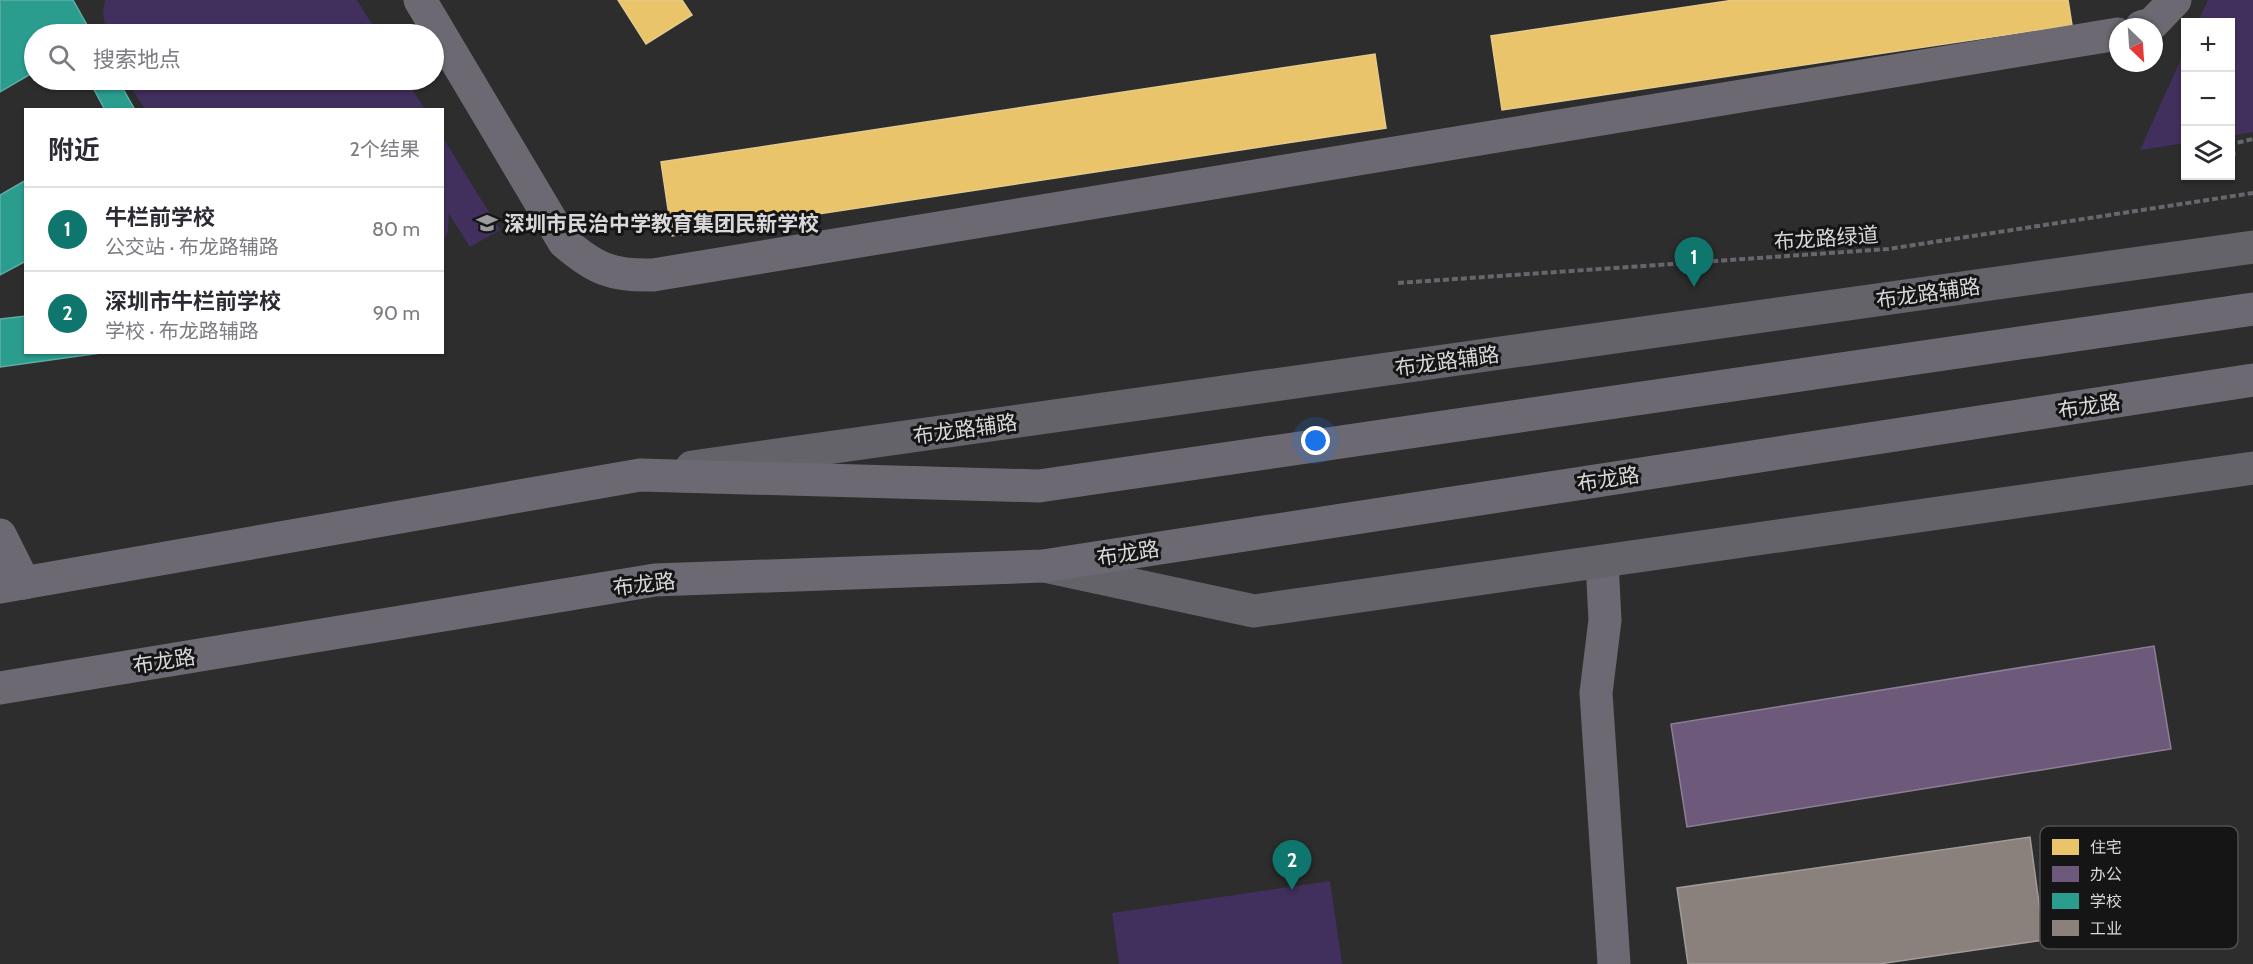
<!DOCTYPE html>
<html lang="zh">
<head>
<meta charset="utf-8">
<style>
	:root { --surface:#fff; --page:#f2f2f3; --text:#2b2b33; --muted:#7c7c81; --line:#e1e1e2; --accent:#0f766e }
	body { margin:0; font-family:Cabin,"Noto Sans SC",sans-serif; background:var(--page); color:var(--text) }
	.controls { position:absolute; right:18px; top:18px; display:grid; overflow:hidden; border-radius:0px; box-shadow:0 2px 4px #0004 }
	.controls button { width:54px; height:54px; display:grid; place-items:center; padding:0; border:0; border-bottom:2px solid var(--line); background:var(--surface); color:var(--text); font:30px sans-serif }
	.compass { position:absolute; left:2109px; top:18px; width:54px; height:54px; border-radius:50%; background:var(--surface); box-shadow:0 2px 4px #0004; rotate:155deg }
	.you { position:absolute; left:1316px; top:441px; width:21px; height:21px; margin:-15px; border:4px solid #fff; border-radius:50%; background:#1a73e8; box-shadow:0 0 0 9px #1a73e833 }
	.badge { display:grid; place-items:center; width:39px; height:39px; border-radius:50%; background:var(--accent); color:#fff; font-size:20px; font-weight:700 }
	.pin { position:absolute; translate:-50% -50px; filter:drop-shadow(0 2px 3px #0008) }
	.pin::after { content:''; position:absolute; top:32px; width:21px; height:18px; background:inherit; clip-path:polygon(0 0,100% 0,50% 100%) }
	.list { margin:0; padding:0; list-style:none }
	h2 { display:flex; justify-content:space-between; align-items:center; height:78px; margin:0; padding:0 24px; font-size:26px }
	h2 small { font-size:20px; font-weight:400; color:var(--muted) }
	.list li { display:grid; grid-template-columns:39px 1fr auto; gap:18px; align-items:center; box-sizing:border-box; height:84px; padding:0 24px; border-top:2px solid var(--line) }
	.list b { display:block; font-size:22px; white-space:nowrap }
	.list p { margin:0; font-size:20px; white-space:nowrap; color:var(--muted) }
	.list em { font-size:20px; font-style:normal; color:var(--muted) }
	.icon { flex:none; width:33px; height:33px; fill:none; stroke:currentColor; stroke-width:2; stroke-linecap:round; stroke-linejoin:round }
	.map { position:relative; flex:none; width:2253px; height:964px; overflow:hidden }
	.search { position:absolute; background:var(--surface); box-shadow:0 2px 4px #0004; left:24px; top:24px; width:420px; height:66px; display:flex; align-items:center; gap:15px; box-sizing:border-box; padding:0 21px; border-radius:33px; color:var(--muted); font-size:22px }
	.panel { position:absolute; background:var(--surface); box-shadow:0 2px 4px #0004; left:24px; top:108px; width:420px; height:246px; border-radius:0px }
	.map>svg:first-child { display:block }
	.green { fill:#412f5d }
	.homes { fill:#e9c46a; stroke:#e4ca8b; stroke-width:1.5 }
	.offices { fill:#6d597a; stroke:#8d7f96; stroke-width:1.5 }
	.schools { fill:#2a9d8f; stroke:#5eaea5; stroke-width:1.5 }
	.industry { fill:#8a817c; stroke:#a19b98; stroke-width:1.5 }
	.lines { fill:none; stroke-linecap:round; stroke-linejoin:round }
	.path { stroke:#68666d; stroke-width:4; stroke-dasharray:6 3; stroke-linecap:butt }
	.minor { stroke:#6c6973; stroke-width:33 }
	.tertiary { stroke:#6c6973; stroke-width:33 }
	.secondary { stroke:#64636a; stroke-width:33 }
	.primary { stroke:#6d6972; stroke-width:33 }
	.labels { text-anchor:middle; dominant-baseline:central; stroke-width:6; stroke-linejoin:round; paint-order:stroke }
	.poi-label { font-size:21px; font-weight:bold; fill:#d8d7d9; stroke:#151516; text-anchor:start }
	.street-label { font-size:21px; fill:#d8d7d9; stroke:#151516 }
	.key { fill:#151516; stroke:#504f50; stroke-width:1.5 }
	.key-label { font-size:16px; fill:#d8d7d9 }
</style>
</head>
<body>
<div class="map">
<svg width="2253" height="964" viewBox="0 0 2253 964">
	<rect width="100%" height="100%" fill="#2d2d2e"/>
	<g class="green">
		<path d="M 105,0 L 357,0 L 378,34 L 106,34 L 103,12 Z"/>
		<path d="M 2208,0 L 2253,0 L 2253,132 L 2231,136 L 2230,22 L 2198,22 Z"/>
		<path d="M 2185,50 L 2185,143 L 2140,150 Z"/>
		<path d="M 126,80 L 406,80 L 425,109 L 145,109 Z"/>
		<path d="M 443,138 L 500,230 L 470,247 L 449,214 L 448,231 L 443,242 Z"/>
		<path d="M 1330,881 L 1342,964 L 1119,964 L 1112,913 Z"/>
	</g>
	<g class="homes">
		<path d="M 618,0 L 682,0 L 692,15 L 646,44 Z"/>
		<path d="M 1734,0 L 2068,0 L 2072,25 L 1502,110 L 1491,36 Z"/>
		<path d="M 1375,54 L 1386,128 L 672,236 L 661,162 Z"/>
	</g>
	<path class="offices" d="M 2154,646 L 2171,749 L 1687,827 L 1671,724 Z"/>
	<g class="schools">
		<path d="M 0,0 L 73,0 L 92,34 L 34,34 L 34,72 L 0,92 Z"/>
		<path d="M 89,80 L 118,80 L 135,110 L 105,110 Z"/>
		<path d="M 26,180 L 26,261 L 0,275 L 0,195 Z"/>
		<path d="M 26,316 L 26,352 L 108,352 L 0,367 L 0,319 Z"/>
	</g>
	<path class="industry" d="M 2030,837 L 2044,940 L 1879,964 L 1688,964 L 1677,888 Z"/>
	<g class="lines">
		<g class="path">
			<path d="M 2234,156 L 2232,144 L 2253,139"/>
			<path d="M 1398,283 L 1888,249 L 2253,193"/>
		</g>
		<g class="minor">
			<path d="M 420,0 L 564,242 C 595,269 612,276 653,275 L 2118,34"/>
			<path d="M 2141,27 L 2152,24 L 2175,0"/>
			<path d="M 1602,562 L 1605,620 L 1596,693 L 1614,964"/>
		</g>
		<path class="tertiary" d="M 0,535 L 24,583"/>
		<g class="secondary">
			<path d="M 692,467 L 2253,247"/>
			<path d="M 1045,566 L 1254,611 L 2253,468"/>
		</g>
		<g class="primary">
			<path d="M 0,587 L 640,475 L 1039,486 L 2253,309"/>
			<path d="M 0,688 L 655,580 L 1043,566 L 2253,380"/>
		</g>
	</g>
	<defs>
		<symbol id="school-bare" viewBox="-9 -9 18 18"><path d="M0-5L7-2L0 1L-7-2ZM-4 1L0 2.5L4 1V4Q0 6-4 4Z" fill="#9c9c9d" stroke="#151516" stroke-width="2.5" paint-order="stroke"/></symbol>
	</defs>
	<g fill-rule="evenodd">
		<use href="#school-bare" x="472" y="208" width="30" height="30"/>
	</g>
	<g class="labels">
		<g class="poi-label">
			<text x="504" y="223">深圳市民治中学教育集团民新学校</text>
		</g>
		<g class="street-label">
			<text transform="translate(1826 238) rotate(-4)">布龙路绿道</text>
			<text transform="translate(1928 293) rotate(-8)">布龙路辅路</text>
			<text transform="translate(1447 361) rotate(-8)">布龙路辅路</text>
			<text transform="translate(2089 406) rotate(-9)">布龙路</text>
			<text transform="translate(965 429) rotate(-8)">布龙路辅路</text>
			<text transform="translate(1608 479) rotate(-9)">布龙路</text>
			<text transform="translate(1128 553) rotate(-9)">布龙路</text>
			<text transform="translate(644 584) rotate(-7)">布龙路</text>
			<text transform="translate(164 661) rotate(-9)">布龙路</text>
		</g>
	</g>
	<rect x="2040" y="826" width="198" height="123" rx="9" class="key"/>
	<rect x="2052" y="839" width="27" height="16" fill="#e9c46a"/>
	<rect x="2052" y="866" width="27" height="16" fill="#6d597a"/>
	<rect x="2052" y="893" width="27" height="16" fill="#2a9d8f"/>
	<rect x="2052" y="920" width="27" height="16" fill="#8a817c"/>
	<g class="key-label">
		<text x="2090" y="853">住宅</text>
		<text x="2090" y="880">办公</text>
		<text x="2090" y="907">学校</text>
		<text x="2090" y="934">工业</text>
	</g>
</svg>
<div class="controls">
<button>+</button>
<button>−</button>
<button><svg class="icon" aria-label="layers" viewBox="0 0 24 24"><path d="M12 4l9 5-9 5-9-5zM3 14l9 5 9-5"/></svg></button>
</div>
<svg class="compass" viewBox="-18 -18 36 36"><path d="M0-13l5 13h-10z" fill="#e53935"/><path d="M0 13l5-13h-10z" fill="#7c7c81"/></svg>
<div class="you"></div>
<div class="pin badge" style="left:1694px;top:287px">1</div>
<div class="pin badge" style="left:1292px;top:890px">2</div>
<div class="search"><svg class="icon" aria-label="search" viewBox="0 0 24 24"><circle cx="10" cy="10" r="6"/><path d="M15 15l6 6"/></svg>搜索地点</div>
<section class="panel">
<h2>附近<small>2个结果</small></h2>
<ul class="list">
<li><span class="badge">1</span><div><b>牛栏前学校</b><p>公交站 · 布龙路辅路</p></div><em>80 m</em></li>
<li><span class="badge">2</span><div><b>深圳市牛栏前学校</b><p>学校 · 布龙路辅路</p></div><em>90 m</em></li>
</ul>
</section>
</div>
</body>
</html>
